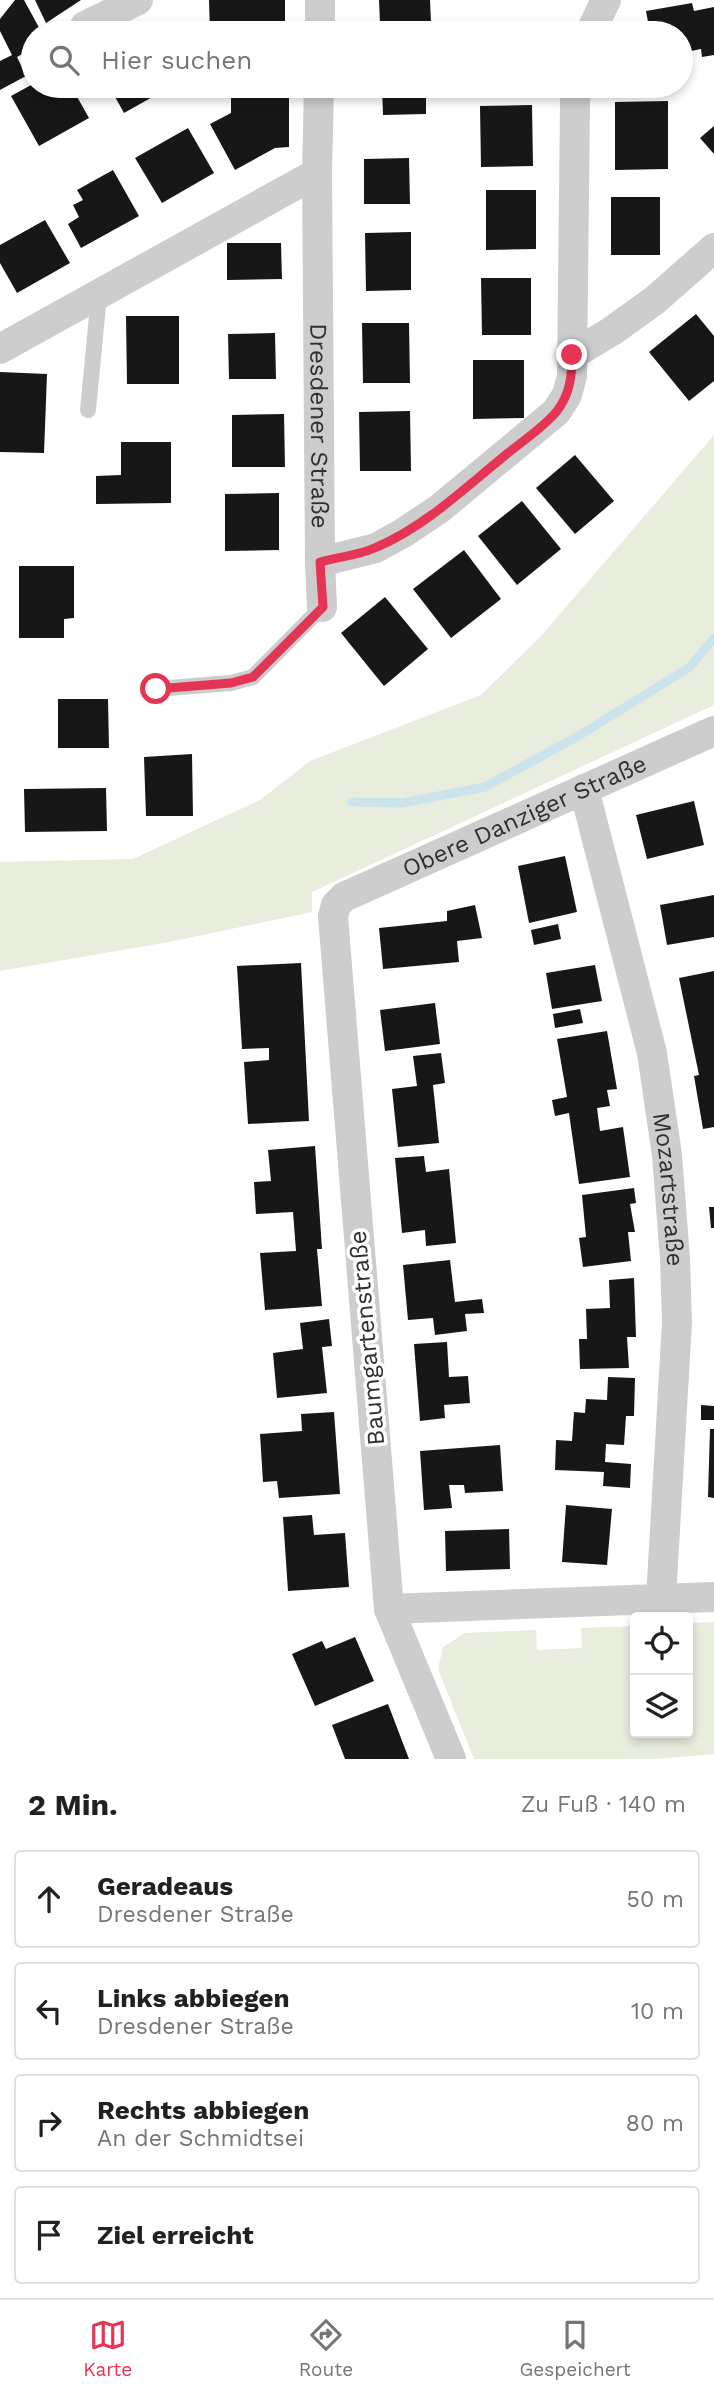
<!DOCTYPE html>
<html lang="de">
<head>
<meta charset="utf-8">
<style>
	:root { --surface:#fff; --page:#f6f6f6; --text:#202124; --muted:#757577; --line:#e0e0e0; --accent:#e43654 }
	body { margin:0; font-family:"Work Sans",sans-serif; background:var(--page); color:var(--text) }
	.controls { position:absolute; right:21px; bottom:21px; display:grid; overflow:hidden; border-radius:7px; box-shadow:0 4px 10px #0003 }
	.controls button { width:63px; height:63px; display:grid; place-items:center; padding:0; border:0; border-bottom:2px solid var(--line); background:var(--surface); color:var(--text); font:35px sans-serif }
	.stop { position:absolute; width:21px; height:21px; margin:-16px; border:5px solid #e43654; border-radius:50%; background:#fff }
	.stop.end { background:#e43654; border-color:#fff; box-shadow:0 2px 7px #0008 }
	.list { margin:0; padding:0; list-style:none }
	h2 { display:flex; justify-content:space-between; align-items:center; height:91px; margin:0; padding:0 28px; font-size:30px }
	h2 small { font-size:23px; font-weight:400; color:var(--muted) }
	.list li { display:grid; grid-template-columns:46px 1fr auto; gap:21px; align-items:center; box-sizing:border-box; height:98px; margin:0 14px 14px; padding:0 14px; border:2px solid var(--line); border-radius:7px }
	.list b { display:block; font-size:26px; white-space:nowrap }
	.list p { margin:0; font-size:23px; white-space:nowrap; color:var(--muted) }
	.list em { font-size:23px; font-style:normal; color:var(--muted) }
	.icon { flex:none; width:38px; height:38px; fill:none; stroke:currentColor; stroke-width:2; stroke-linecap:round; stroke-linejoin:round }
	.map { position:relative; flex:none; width:714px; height:1759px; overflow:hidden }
	.search { position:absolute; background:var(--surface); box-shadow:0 4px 10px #0003; left:21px; right:21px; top:21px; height:77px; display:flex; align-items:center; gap:18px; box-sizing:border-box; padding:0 24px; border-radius:38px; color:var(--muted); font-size:26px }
	.sheet { height:539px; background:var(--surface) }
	nav { display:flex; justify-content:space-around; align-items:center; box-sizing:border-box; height:98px; border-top:2px solid var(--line); background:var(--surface); font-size:19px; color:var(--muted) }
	nav a { display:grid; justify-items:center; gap:4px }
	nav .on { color:var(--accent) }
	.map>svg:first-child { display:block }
	.green { fill:#e8edde }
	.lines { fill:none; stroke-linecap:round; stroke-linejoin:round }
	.stream { stroke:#cbe3ec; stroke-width:9 }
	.building { fill:#171717 }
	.lane { stroke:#cdcdcd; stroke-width:16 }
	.street { stroke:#cdcdcd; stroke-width:30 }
	.route { stroke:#e43654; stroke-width:9 }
	.labels { text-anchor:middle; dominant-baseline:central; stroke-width:7; stroke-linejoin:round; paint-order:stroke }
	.street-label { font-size:24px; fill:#303030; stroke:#fff }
</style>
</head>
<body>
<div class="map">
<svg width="714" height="1759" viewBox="0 0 714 1759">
	<rect width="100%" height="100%" fill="#fff"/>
	<g class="green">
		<path d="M 714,435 L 714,705 L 312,892 L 312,912 L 169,942 L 0,971 L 0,862 L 133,859 L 260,800 L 310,761 L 481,695 L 542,635 Z"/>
		<path d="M 714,1622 L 714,1754 L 657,1759 L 474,1759 L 438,1669 L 443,1647 L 465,1633 L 536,1630 L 537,1650 L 582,1648 L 581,1628 L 635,1626 L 635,1733 L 688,1733 L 688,1644 L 693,1643 L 692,1623 Z"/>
	</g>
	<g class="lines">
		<path class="stream" d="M 352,802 L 402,803 L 485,787 L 580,735 L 690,667 L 714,638"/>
	</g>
	<g class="building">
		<path d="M 15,0 L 24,0 L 42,33 L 33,33 L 33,48 L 17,57 L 26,76 L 0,90 L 0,61 L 12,55 L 0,31 L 0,19 Z"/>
		<path d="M 35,0 L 81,0 L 46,23 Z"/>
		<path d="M 209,0 L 285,0 L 285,33 L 210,33 Z"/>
		<path d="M 379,0 L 430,0 L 431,23 L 380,24 Z"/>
		<path d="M 692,3 L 694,11 L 714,7 L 714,55 L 702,57 L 701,49 L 681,53 L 681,33 L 650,33 L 646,11 Z"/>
		<rect x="484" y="21" width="51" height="12"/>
		<path d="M 33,84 L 33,86 L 71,86 L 89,118 L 39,146 L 11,96 Z"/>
		<path d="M 109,86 L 172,86 L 124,113 Z"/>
		<path d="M 382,86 L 426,86 L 426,114 L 383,115 Z"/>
		<path d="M 231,88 L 289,88 L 289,147 L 275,148 L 235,170 L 210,124 L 231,113 Z"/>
		<path d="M 668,101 L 668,169 L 615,170 L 615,102 Z"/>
		<path d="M 532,105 L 533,166 L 481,167 L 480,106 Z"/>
		<path d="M 714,126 L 714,154 L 700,138 Z"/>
		<path d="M 188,128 L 214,173 L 162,203 L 135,158 Z"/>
		<path d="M 409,158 L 410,204 L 364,204 L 364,159 Z"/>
		<path d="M 113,170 L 139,216 L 81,248 L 68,224 L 79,217 L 73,205 L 83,200 L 77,190 Z"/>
		<path d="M 486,190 L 536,190 L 536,249 L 486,250 Z"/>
		<rect x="611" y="197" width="49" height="58"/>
		<path d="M 45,220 L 70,263 L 17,293 L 0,263 L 0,245 Z"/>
		<path d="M 411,232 L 411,290 L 366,291 L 365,233 Z"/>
		<path d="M 227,243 L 281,243 L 282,279 L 227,280 Z"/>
		<path d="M 481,278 L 531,278 L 531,335 L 482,335 Z"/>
		<path d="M 696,314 L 714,336 L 714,381 L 689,401 L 649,352 Z"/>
		<path d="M 126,316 L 179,316 L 179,384 L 127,384 Z"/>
		<path d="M 362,323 L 409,323 L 410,383 L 363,383 Z"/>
		<path d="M 275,333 L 276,379 L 229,379 L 228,334 Z"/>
		<path d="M 473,360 L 524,360 L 524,418 L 473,419 Z"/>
		<path d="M 0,372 L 47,374 L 44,453 L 0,452 Z"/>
		<path d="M 410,411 L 411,471 L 360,471 L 359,412 Z"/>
		<path d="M 284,414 L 285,467 L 232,467 L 232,415 Z"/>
		<path d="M 121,442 L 171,442 L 171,503 L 96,504 L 96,476 L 121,475 Z"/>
		<path d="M 575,455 L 614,501 L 575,534 L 536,488 Z"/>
		<path d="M 279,493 L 279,550 L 225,551 L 225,494 Z"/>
		<path d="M 522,501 L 561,549 L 517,585 L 478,536 Z"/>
		<path d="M 464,550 L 501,599 L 451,638 L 413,589 Z"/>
		<path d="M 19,566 L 74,566 L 74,618 L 64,619 L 64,638 L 19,638 Z"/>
		<path d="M 385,597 L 428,649 L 384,686 L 341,633 Z"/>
		<path d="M 58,699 L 108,699 L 109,748 L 58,748 Z"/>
		<path d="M 192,754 L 193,816 L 146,816 L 144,757 Z"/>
		<path d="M 106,788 L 107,831 L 25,832 L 24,789 Z"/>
		<path d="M 694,801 L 704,845 L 647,859 L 636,815 Z"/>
		<path d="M 565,856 L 577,912 L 529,923 L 518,866 Z"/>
		<path d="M 714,895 L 714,937 L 667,945 L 660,905 Z"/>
		<path d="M 475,905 L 482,938 L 457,941 L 459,962 L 383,969 L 379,928 L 447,921 L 447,911 Z"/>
		<path d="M 558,924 L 561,939 L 534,945 L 531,930 Z"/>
		<path d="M 301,963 L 309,1121 L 248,1124 L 244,1062 L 269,1060 L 269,1048 L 242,1049 L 237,966 Z"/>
		<path d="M 595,965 L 602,1001 L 552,1009 L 546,973 Z"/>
		<path d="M 714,971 L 714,1127 L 703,1129 L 694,1076 L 699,1075 L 679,978 Z"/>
		<path d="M 435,1003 L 440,1044 L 385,1051 L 380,1010 Z"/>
		<path d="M 580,1009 L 583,1023 L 555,1028 L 553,1014 Z"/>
		<path d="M 607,1031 L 617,1089 L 607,1090 L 610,1106 L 597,1108 L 600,1131 L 623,1127 L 630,1177 L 579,1184 L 569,1113 L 555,1116 L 552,1100 L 567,1097 L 557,1039 Z"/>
		<path d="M 441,1053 L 445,1083 L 433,1085 L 439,1143 L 398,1147 L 392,1089 L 417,1086 L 413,1056 Z"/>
		<path d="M 315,1146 L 322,1249 L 317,1249 L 322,1306 L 265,1310 L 260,1253 L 296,1251 L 293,1212 L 256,1214 L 254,1182 L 271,1181 L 268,1150 Z"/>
		<path d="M 424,1156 L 426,1172 L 449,1169 L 456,1243 L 426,1246 L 425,1230 L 402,1233 L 395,1158 Z"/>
		<path d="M 634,1188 L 636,1203 L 630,1204 L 635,1232 L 628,1232 L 631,1261 L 583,1267 L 579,1238 L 586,1237 L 582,1195 Z"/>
		<path d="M 709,1207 L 714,1207 L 714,1228 L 711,1228 Z"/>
		<path d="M 450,1260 L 455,1302 L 482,1299 L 484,1313 L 465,1314 L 467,1331 L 435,1335 L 433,1318 L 408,1320 L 403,1265 Z"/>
		<path d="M 634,1278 L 636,1337 L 627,1337 L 629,1368 L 580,1369 L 579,1339 L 587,1339 L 586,1309 L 610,1308 L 609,1280 Z"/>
		<path d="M 329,1319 L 332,1346 L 322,1347 L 327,1393 L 277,1398 L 273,1353 L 303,1349 L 300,1323 Z"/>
		<path d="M 447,1342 L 449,1377 L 468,1376 L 470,1403 L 444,1405 L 445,1418 L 420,1421 L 414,1344 Z"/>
		<path d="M 608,1377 L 635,1378 L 634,1416 L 626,1416 L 624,1445 L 606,1444 L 605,1462 L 631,1464 L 630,1488 L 603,1486 L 604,1472 L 555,1470 L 556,1440 L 572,1441 L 574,1412 L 585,1413 L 586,1399 L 607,1400 Z"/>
		<path d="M 701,1405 L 714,1406 L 714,1420 L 701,1420 Z"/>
		<path d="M 334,1412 L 340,1494 L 279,1498 L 277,1481 L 263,1482 L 260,1434 L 302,1431 L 301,1414 Z"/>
		<path d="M 710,1429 L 714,1429 L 714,1498 L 708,1497 Z"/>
		<path d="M 500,1445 L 503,1491 L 465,1493 L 464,1485 L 449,1485 L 452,1508 L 424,1510 L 420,1451 Z"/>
		<path d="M 566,1505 L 612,1509 L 607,1565 L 562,1562 Z"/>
		<path d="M 312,1515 L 314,1535 L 345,1533 L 349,1587 L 288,1591 L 283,1517 Z"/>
		<path d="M 509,1529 L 510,1569 L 446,1571 L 445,1531 Z"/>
		<path d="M 355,1637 L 374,1681 L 315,1706 L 292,1654 L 322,1641 L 326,1649 Z"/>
		<path d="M 388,1704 L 409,1759 L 345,1759 L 332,1725 Z"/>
	</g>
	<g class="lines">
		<g class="lane">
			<path d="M 88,410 L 99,295"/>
			<path d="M 156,689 L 231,683 L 253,677 L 322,607"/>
		</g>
		<g class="street">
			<path d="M 85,26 L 138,0"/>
			<path d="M 320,33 L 320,0"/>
			<path d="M 590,33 L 606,0"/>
			<path id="s1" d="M 319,86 L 317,173 L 320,562 L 322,607"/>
			<path d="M 0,349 L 317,173"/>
			<path d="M 572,355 L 612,331 L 655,300 L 714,248"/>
			<path d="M 320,562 L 376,548 L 403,533 L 439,509 L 556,412 L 567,395 L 572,376 L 575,102 L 577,86"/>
			<path id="s2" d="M 584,789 L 652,1053 L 667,1155 L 675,1259 L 677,1322 L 661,1599"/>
			<path d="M 389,1609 L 714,1597"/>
			<path id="s3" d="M 451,1759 L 389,1609 L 333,916 L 336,905 L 344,897 L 714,731"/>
		</g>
	</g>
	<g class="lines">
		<path class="route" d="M 156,689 L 231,683 L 253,677 L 323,607 L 320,562 C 339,557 360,555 377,547 C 426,526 467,486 508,453 C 524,440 544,427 557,411 C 570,394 572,376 572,355"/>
	</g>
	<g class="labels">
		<g class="street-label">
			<text stroke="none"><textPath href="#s1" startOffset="340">Dresdener Straße</textPath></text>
			<text stroke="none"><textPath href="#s3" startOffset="1078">Obere Danziger Straße</textPath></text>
			<text stroke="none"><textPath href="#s2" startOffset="410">Mozartstraße</textPath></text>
			<text transform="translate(367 1338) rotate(-95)">Baumgartenstraße</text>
		</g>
	</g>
</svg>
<div class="controls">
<button><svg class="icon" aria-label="locate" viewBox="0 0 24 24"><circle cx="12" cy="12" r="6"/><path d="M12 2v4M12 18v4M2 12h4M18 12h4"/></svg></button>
<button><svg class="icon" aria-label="layers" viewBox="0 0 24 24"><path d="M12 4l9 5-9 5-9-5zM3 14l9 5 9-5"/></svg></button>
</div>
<div class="stop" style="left:156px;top:689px"></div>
<div class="stop end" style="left:572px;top:355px"></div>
<div class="search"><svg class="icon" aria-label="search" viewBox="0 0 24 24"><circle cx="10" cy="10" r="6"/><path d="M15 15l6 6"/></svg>Hier suchen</div>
</div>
<section class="sheet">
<h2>2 Min.<small>Zu Fuß · 140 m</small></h2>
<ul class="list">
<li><svg class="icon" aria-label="ahead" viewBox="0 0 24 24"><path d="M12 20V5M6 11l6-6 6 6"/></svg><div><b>Geradeaus</b><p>Dresdener Straße</p></div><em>50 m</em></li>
<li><svg class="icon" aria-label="left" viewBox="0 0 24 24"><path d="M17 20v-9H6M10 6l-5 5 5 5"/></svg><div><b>Links abbiegen</b><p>Dresdener Straße</p></div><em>10 m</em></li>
<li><svg class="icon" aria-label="right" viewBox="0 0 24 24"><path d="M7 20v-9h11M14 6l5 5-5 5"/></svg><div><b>Rechts abbiegen</b><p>An der Schmidtsei</p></div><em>80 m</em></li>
<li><svg class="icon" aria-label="arrive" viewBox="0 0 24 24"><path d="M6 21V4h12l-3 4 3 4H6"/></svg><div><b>Ziel erreicht</b></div></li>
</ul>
</section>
<nav>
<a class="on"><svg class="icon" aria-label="map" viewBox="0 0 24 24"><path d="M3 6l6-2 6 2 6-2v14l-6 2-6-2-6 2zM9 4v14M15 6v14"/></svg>Karte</a>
<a><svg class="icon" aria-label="directions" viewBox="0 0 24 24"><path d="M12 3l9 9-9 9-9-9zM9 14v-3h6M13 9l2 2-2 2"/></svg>Route</a>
<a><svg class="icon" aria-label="saved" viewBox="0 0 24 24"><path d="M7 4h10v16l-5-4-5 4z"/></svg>Gespeichert</a>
</nav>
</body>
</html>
